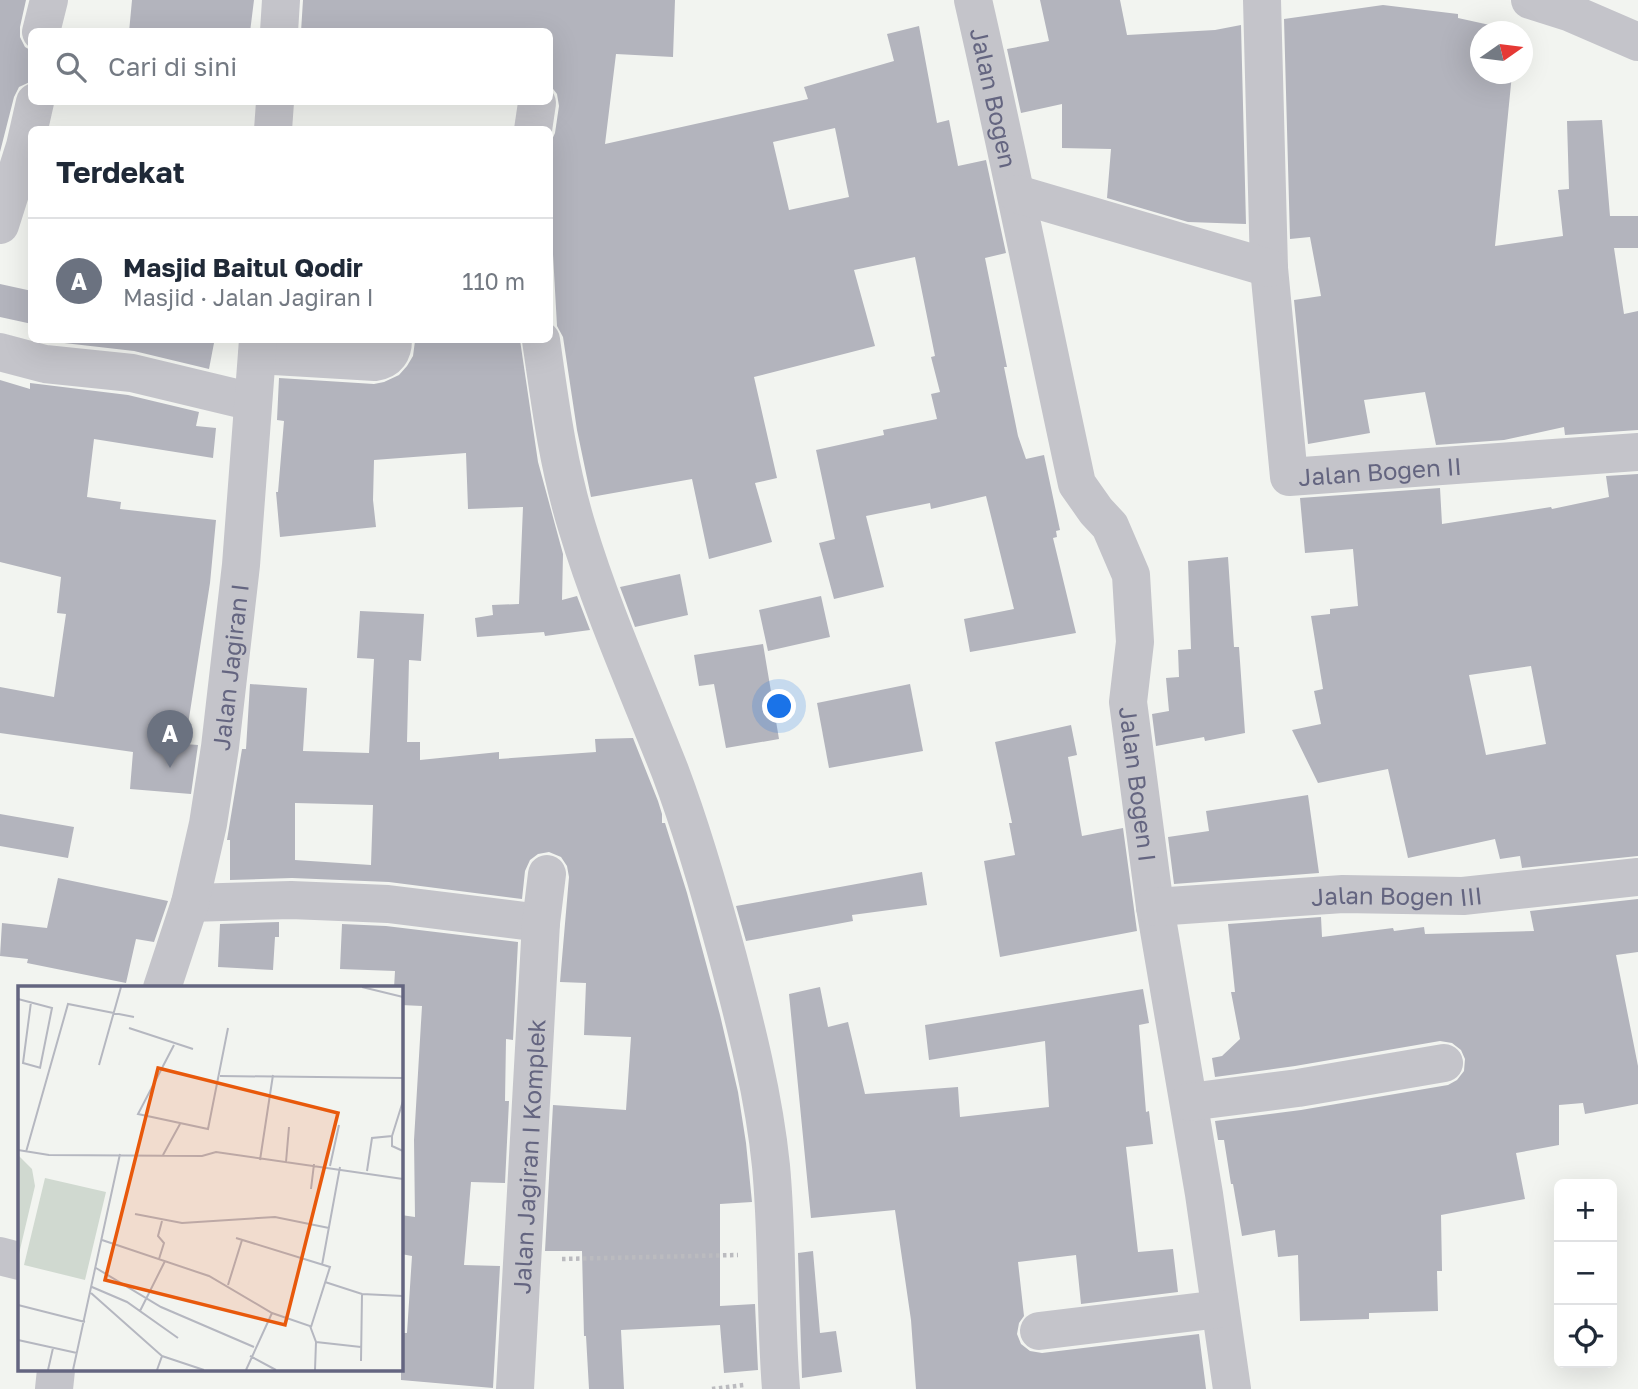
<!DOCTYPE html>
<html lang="id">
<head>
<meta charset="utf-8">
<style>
	:root { --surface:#fff; --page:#f2f2f3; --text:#1f2937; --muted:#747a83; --line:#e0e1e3; --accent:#0b8043 }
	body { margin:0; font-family:"Golos Text",sans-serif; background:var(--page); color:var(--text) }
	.controls { position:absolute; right:21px; bottom:21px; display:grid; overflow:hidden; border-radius:10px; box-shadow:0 7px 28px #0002 }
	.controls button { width:63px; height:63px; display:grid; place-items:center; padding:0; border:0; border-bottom:2px solid var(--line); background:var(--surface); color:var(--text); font:35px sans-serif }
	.compass { position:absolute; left:1470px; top:21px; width:63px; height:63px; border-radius:50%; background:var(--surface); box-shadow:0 7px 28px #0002; rotate:76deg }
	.you { position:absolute; left:780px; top:707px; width:24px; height:24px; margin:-18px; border:5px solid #fff; border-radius:50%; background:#1a73e8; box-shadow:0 0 0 10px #1a73e833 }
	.badge { display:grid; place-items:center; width:46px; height:46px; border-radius:50%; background:var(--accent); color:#fff; font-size:23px; font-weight:700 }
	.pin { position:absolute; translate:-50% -58px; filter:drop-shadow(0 2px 4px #0008) }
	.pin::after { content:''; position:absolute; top:37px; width:24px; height:21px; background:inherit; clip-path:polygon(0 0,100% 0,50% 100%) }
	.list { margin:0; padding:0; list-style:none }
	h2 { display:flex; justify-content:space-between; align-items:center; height:91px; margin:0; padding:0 28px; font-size:30px }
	h2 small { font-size:23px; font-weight:400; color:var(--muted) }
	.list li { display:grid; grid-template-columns:46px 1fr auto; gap:21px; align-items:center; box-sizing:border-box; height:126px; padding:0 28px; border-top:2px solid var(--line) }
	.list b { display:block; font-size:26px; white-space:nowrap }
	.list p { margin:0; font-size:23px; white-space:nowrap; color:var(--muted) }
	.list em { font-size:23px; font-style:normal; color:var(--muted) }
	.icon { flex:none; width:38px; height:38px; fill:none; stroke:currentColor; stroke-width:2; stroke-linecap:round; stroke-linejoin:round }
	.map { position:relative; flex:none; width:1638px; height:1389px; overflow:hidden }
	.search { position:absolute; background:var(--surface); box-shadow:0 7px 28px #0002; left:28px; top:28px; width:525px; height:77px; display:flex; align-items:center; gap:18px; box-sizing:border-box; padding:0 24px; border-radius:10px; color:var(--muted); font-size:26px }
	.panel { position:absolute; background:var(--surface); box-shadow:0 7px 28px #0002; left:28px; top:126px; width:525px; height:217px; border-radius:10px }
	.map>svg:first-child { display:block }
	.building { fill:#b3b4bd; fill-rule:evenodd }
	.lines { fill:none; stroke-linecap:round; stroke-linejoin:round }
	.path { stroke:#bbbbbf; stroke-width:4.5; stroke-dasharray:3.5 3.5; stroke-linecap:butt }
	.minor { stroke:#c4c4ca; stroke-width:38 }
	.labels { text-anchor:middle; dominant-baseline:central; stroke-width:7; stroke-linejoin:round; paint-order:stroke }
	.street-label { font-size:24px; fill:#646580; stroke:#fff }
	.inset-road { fill:none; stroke:#b5b7c0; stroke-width:2 }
	.view { fill:#e8590c; fill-opacity:0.15; stroke:#e8590c; stroke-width:3.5 }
	.inset-edge { fill:none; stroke:#646580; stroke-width:3.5 }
</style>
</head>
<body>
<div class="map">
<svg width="1638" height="1389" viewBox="0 0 1638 1389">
	<rect width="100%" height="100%" fill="#f2f4f0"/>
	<g class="building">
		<path d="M 0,0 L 26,0 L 20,27 L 20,37 L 25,47 L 32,51 L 32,81 L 19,87 L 14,97 L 0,152 Z"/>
		<path d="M 132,0 L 254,0 L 250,32 L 129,32 Z"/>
		<path d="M 303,0 L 675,0 L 673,57 L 616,54 L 605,144 L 808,99 L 804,87 L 894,61 L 887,34 L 919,26 L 937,123 L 949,120 L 958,166 L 986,160 L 1006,253 L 985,258 L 1007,367 L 1004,367 L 1018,436 L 1026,459 L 1044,455 L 1060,530 L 1056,531 L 1057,537 L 1053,538 L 1076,633 L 970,652 L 964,619 L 1014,609 L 986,496 L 931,509 L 930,503 L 866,516 L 884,587 L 834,599 L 819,543 L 835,539 L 816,450 L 884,435 L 883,430 L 937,419 L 931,394 L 940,392 L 931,357 L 935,356 L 915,257 L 854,270 L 875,346 L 754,377 L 777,478 L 755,483 L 772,542 L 709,559 L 692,479 L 591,497 L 577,430 L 563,337 L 557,326 L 550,201 L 550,144 L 555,133 L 559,106 L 557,94 L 550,85 L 550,32 L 488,28 L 488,32 L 301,32 ZM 835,128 L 849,197 L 789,210 L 773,142 Z"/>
		<path d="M 1040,0 L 1120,0 L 1127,35 L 1215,30 L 1241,25 L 1246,224 L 1188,222 L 1107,198 L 1111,149 L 1062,148 L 1062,104 L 1021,113 L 1007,49 L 1049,41 Z"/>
		<path d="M 1383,5 L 1458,14 L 1458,18 L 1517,31 L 1480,32 L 1480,74 L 1512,74 L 1495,246 L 1563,236 L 1558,190 L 1569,189 L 1567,121 L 1602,120 L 1610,216 L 1638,216 L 1638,248 L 1614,248 L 1624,314 L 1638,311 L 1638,430 L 1565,435 L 1564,427 L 1504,440 L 1436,445 L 1425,392 L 1364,400 L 1370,433 L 1308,444 L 1294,300 L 1321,296 L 1310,237 L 1290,239 L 1284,19 Z"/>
		<path d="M 0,284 L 32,291 L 32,324 L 0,317 Z"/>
		<path d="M 38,340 L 199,340 L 214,343 L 209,369 L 134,351 Z"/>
		<path d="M 415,341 L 520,340 L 538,462 L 563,554 L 562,600 L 577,596 L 590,630 L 545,636 L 544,632 L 477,637 L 475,618 L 493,615 L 492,605 L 519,604 L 523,507 L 468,509 L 466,453 L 374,460 L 373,500 L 376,527 L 280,537 L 276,492 L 278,492 L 284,421 L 277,420 L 279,378 L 374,384 L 384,382 L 399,375 L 407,366 L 413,356 Z"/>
		<path d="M 0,380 L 30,389 L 30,383 L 128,395 L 199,412 L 196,426 L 216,428 L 213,458 L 94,439 L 87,497 L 121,502 L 120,509 L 216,520 L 210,583 L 185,744 L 198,745 L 191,794 L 130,789 L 133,752 L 0,733 L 0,687 L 54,697 L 66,614 L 57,613 L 61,577 L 0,562 Z"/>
		<path d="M 1638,474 L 1638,856 L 1522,868 L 1520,856 L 1500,859 L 1495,839 L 1408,858 L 1388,769 L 1318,783 L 1292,730 L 1321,724 L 1314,691 L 1323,689 L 1311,616 L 1330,614 L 1330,609 L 1358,606 L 1353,549 L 1305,553 L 1300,498 L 1440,488 L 1442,524 L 1551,507 L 1552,509 L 1609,497 L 1606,476 ZM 1531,666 L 1546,744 L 1486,755 L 1469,675 Z"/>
		<path d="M 1228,557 L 1234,647 L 1239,647 L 1245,733 L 1205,741 L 1204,737 L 1156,746 L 1152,714 L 1169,711 L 1166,678 L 1179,677 L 1178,650 L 1191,649 L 1188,561 Z"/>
		<path d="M 680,574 L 688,615 L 635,627 L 620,587 Z"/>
		<path d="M 821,596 L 830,637 L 768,651 L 759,610 Z"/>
		<path d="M 360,611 L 424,614 L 421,661 L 409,660 L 407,742 L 420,742 L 420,760 L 499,752 L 499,759 L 596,752 L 595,739 L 633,738 L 658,801 L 662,814 L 662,823 L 665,823 L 687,893 L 720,1015 L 738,1092 L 746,1143 L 752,1202 L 720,1204 L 720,1306 L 755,1304 L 758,1370 L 724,1373 L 720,1325 L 621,1330 L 624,1389 L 589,1389 L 586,1336 L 584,1336 L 582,1251 L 545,1251 L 553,1105 L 626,1110 L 631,1037 L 584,1035 L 586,983 L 560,982 L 569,877 L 567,866 L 561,857 L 549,852 L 538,854 L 530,860 L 525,871 L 522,899 L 389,882 L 292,878 L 230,880 L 230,840 L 227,840 L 242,749 L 246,749 L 250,684 L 307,688 L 303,751 L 369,753 L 374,659 L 357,658 ZM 295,803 L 373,805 L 371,865 L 295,860 Z"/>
		<path d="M 763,644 L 779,739 L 726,748 L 714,684 L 699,686 L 694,655 Z"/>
		<path d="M 910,684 L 923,751 L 829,768 L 817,703 Z"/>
		<path d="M 1071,725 L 1077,755 L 1068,757 L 1082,836 L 1123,828 L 1137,931 L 1000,957 L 984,861 L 1015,855 L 1009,823 L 1012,823 L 995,742 Z"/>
		<path d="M 1308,795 L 1319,873 L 1174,884 L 1168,837 L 1209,831 L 1206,811 Z"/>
		<path d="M 0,814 L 74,827 L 68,858 L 0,846 Z"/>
		<path d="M 922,872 L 927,905 L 852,915 L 853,921 L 746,941 L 736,906 Z"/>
		<path d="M 58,878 L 168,901 L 154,942 L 136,939 L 126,983 L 27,963 L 28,959 L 0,956 L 2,923 L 47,928 Z"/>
		<path d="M 1638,899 L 1638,952 L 1616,955 L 1638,1066 L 1638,1104 L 1585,1114 L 1583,1103 L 1559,1105 L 1559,1145 L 1516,1153 L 1525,1199 L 1441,1215 L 1442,1271 L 1437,1271 L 1438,1311 L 1369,1313 L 1369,1319 L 1300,1321 L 1298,1255 L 1278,1257 L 1275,1230 L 1242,1236 L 1233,1184 L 1231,1184 L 1224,1140 L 1218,1140 L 1215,1121 L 1301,1110 L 1448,1085 L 1457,1080 L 1464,1071 L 1465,1059 L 1461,1050 L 1452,1043 L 1440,1041 L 1295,1066 L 1215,1077 L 1212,1058 L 1222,1056 L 1240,1039 L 1231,992 L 1235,992 L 1228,924 L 1321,917 L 1322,937 L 1393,928 L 1394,931 L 1424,927 L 1425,934 L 1534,931 L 1530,911 Z"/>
		<path d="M 279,922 L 279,937 L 275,937 L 273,970 L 218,967 L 220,924 Z"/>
		<path d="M 342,924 L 386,926 L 518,942 L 513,1040 L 506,1039 L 505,1101 L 509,1101 L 505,1183 L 471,1182 L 464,1265 L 500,1266 L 493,1388 L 401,1380 L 401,1333 L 407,1333 L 412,1256 L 401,1254 L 401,1215 L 415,1217 L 414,1140 L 422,1006 L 401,1005 L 401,988 L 394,988 L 395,971 L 340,969 Z"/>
		<path d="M 820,987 L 828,1027 L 848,1022 L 865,1094 L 958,1087 L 960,1117 L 1049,1107 L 1045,1041 L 929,1060 L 925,1025 L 1143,989 L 1149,1023 L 1139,1025 L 1146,1112 L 1149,1111 L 1153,1144 L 1126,1147 L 1138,1252 L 1173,1249 L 1178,1292 L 1081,1304 L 1076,1255 L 1018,1262 L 1024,1316 L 1019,1323 L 1017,1334 L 1021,1344 L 1030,1351 L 1042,1353 L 1199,1334 L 1206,1389 L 916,1389 L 911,1320 L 895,1210 L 811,1218 L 789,994 Z"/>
		<path d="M 813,1251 L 820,1333 L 836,1331 L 842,1372 L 802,1378 L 798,1253 Z"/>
	</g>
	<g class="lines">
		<g class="path">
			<path d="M 562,1259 L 738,1255"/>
			<path d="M 712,1389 L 744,1385"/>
		</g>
		<g class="minor">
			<path id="s1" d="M 973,0 C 1010,161 1042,322 1077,484 L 1096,511 L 1110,526 L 1131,575 L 1135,642 L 1128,702 L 1155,907 L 1204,1194 L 1232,1389"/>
			<path id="s2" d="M 1262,0 L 1269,268 L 1289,477 L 1638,452"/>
			<path d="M 1530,0 L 1571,13 L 1638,42"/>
			<path d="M 41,32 L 49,0"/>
			<path d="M 279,32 L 281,0"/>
			<path d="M 273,130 L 275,102"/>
			<path d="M 533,130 L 537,103"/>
			<path d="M 1017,194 L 1269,268"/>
			<path d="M 0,225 L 25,146 L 35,102"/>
			<path d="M 541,340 C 550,403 558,465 577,527 C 602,610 638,690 670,771 C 693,832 711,895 728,958 C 746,1026 764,1096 771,1166 C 778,1240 775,1315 781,1389"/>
			<path d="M 0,352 L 45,364 L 132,373 L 253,402"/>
			<path d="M 257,355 L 375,362 C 388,360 393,352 393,340"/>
			<path d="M 190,903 L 291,900 L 388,904 L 541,923"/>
			<path id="s3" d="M 1155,907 L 1343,894 L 1463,896 L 1638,877"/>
			<path id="s4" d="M 162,988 L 190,903 L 208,824 L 220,747 L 241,565 L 258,340"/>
			<path d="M 1189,1102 L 1298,1088 L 1444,1063"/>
			<path d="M 0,1256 L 19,1261"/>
			<path d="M 1039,1331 L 1220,1309"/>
			<path d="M 54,1389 L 56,1370"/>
			<path id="s5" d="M 515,1389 L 541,923 L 547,874"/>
		</g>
	</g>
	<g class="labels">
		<g class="street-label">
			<text stroke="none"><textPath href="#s1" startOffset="100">Jalan Bogen</textPath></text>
			<text stroke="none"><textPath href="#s2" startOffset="569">Jalan Bogen II</textPath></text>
			<text stroke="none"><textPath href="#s4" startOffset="329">Jalan Jagiran I</textPath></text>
			<text stroke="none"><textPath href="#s1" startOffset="812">Jalan Bogen I</textPath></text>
			<text stroke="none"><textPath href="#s3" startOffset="242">Jalan Bogen III</textPath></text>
			<text stroke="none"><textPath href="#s5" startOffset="233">Jalan Jagiran I Komplek</textPath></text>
		</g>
	</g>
	<g transform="translate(18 986)">
		<rect width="385" height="385" fill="#f2f4f0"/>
		<path d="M 0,169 L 14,183 L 17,200 L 0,272 ZM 27,192 L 88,206 L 67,294 L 6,279 Z" fill="#d0d9d0"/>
		<path class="inset-road" d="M 344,1 L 385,11M 0,13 L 34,22 L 22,82M 13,16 L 5,77 L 23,82M 111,42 L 175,63M 156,59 L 120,128 L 190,143 L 210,42M 81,79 L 103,1M 202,90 L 385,92M 374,150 L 374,160 L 385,165M 0,164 L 31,169 L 184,170 L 198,166 L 385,193M 8,166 L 50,18 L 116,31M 145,169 L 162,138M 242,174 L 255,89M 268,176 L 271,141M 312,180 L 321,139M 349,185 L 354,152 L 374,150 L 385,115M 293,203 L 296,178M 117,228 L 164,237 L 257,231 L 311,242M 218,252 L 312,281 L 293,341M 84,254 L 191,290 L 254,327 L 292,340 L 298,356 L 297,384M 141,273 L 146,257 L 140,250 L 144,235M 304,279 L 322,181M 78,282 L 143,321 L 236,361M 307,296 L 344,308 L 385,310M 210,299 L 224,254M 74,301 L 109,316 L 160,352M 73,307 L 144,370 L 139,384M 0,319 L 67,336M 122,325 L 147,275M 385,327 L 385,351M 0,354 L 59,367M 298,356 L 343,361M 144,370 L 186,384M 232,370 L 258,384M 343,375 L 344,308M 30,384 L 35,362M 55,384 L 102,168M 228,384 L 254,327"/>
		<path class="view" d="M 140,82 L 320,127 L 267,339 L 87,294 Z"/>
		<rect width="385" height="385" class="inset-edge"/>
	</g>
</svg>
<div class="controls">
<button>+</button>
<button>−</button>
<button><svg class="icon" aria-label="locate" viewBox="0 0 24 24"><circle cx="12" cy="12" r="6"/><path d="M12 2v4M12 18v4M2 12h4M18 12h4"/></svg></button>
</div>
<svg class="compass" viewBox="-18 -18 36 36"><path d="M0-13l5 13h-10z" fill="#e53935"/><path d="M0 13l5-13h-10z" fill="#747a83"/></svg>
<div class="you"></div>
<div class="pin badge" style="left:170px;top:768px;background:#6b7280">A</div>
<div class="search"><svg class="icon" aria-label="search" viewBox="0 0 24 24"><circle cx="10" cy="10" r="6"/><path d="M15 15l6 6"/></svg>Cari di sini</div>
<section class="panel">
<h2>Terdekat<small></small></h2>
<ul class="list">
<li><span class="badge" style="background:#6b7280">A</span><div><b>Masjid Baitul Qodir</b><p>Masjid · Jalan Jagiran I</p></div><em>110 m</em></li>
</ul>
</section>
</div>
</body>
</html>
